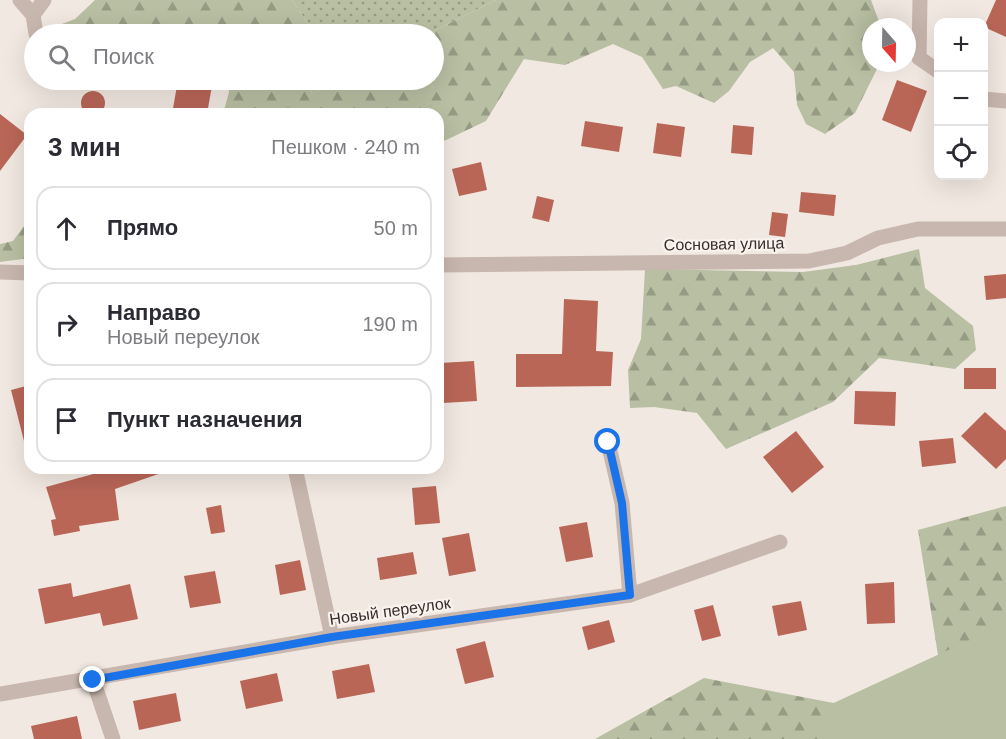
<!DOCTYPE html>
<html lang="ru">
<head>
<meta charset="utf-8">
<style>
	:root { --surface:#fff; --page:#f2f2f3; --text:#2b2b33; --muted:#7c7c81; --line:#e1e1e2 }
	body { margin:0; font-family:Arial,sans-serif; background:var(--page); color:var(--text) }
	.controls { position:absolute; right:18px; top:18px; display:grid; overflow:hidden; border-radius:12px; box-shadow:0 6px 24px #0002 }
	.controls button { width:54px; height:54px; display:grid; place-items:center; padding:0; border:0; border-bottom:2px solid var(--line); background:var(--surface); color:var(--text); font:30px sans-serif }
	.compass { position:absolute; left:862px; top:18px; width:54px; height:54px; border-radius:50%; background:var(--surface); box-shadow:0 6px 24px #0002; rotate:160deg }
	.stop { position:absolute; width:18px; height:18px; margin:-14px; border:4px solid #1a73e8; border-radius:50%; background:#fff }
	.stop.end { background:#1a73e8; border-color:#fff; box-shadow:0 2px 6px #0008 }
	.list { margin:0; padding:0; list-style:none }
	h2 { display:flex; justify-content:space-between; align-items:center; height:78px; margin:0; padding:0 24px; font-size:26px }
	h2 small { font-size:20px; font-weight:400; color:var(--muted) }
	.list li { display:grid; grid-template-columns:39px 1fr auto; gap:18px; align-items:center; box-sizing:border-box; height:84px; margin:0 12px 12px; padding:0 12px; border:2px solid var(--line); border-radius:18px }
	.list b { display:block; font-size:22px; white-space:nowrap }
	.list p { margin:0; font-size:20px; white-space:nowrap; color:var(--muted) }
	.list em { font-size:20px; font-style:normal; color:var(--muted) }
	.icon { flex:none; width:33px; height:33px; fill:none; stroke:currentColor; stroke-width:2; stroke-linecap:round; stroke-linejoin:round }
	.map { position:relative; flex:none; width:1006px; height:739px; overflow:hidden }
	.search { position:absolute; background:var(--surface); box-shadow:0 6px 24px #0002; left:24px; top:24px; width:420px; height:66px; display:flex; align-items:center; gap:15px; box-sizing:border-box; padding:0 21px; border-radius:33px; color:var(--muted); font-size:22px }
	.panel { position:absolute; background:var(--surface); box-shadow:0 6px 24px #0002; left:24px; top:108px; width:420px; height:366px; border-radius:18px }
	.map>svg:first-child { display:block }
	.grass { fill:url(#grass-dots) }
	.forest { fill:url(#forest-firs) }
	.park { fill:#b8bfa2 }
	.building { fill:#b96657 }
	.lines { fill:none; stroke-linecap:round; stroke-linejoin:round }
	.minor { stroke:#c8b7ae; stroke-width:15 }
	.route { stroke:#1a73e8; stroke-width:8 }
	.labels { text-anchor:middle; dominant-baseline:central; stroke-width:4.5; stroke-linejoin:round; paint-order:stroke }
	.street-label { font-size:16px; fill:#372e2b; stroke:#f9f2ed }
</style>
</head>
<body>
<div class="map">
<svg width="1006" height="739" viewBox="0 0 1006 739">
	<defs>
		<pattern id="grass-dots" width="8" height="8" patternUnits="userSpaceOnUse" patternTransform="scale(1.5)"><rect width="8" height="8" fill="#b8bfa2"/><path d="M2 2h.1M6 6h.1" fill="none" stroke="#969c84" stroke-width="1.8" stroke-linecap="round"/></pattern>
		<pattern id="forest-firs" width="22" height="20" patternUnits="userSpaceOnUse" patternTransform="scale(1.5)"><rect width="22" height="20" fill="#b8bfa2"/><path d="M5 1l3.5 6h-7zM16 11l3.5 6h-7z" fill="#969c84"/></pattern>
	</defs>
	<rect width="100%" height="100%" fill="#f1e8e1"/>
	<g class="grass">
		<path d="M 292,0 L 496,0 L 428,34 L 315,34 Z"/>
		<path d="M 313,80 L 339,80 L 311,94 Z"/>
	</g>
	<g class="forest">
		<path d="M 95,0 L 292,0 L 315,34 L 51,34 L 51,28 L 75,19 Z"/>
		<path d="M 496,0 L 871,0 L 881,27 L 871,27 L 871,63 L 880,63 L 855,113 L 825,134 L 806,124 L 797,105 L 794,72 L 773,48 L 750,62 L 729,91 L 714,103 L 676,86 L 663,89 L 642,57 L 613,44 L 565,65 L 524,59 L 486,121 L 442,142 L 438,142 L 438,114 L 223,114 L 229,92 L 228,80 L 313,80 L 311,94 L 339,80 L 434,80 L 434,34 L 428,34 Z"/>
		<path d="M 27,222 L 30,222 L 30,258 L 0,262 L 0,244 L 13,241 Z"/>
		<path d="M 919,249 L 925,288 L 973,326 L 976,350 L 955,369 L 879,358 L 833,402 L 726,449 L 697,413 L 654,407 L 630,408 L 628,370 L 641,339 L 645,269 L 803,272 L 856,265 Z"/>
		<path d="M 1006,506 L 1006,739 L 595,739 L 704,678 L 870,710 L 938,655 L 918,530 Z"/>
	</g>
	<path class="park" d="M 1006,619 L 1006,739 L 819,739 L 825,707 L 972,639 Z"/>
	<g class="building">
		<path d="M 996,0 L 1006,0 L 1006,37 L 984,27 Z"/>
		<path d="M 178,80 L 213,80 L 207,114 L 172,114 Z"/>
		<path d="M 897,80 L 927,91 L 911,132 L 882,120 Z"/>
		<circle cx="93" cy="103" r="12"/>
		<path d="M 0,114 L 27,135 L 0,171 Z"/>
		<path d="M 585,121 L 623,127 L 619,152 L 581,146 Z"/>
		<path d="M 657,123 L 685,127 L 681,157 L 653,153 Z"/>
		<path d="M 733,125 L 754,127 L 752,155 L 731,153 Z"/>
		<path d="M 481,162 L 487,190 L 459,196 L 452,169 Z"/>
		<path d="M 801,192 L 836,195 L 834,216 L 799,212 Z"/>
		<path d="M 537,196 L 554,200 L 549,222 L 532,218 Z"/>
		<path d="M 772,212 L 788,214 L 785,237 L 769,235 Z"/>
		<path d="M 1006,274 L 1006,298 L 986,300 L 984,276 Z"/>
		<path d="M 564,299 L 598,301 L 596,351 L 613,352 L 611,386 L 516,387 L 516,354 L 562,354 Z"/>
		<path d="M 474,361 L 477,401 L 443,403 L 440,363 Z"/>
		<rect x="964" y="368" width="32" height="21"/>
		<path d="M 30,385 L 30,444 L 25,445 L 11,390 Z"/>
		<path d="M 855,391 L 896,392 L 895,426 L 854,424 Z"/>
		<path d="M 985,412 L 1006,431 L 1006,459 L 996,469 L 961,436 Z"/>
		<path d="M 796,431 L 824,467 L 792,493 L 763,457 Z"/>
		<path d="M 953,438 L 956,463 L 922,467 L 919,441 Z"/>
		<path d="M 115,468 L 170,468 L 170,470 L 115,489 L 119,520 L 79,526 L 80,531 L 54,536 L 51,520 L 56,519 L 46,487 Z"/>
		<path d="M 436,486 L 440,523 L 415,525 L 412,488 Z"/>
		<path d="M 221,505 L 225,532 L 211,534 L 206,508 Z"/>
		<path d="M 587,522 L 593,557 L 566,562 L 559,527 Z"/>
		<path d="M 469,533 L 476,571 L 449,576 L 442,538 Z"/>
		<path d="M 413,552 L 417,574 L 380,580 L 377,558 Z"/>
		<path d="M 300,560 L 306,590 L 280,595 L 275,565 Z"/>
		<path d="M 215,571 L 221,603 L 190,608 L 184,576 Z"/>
		<path d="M 894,582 L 895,623 L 867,624 L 865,584 Z"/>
		<path d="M 71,583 L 73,597 L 130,584 L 138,619 L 103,626 L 100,613 L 45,624 L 38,589 Z"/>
		<path d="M 801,601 L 807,630 L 778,636 L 772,606 Z"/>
		<path d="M 713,605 L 721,636 L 702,641 L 694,610 Z"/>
		<path d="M 609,620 L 615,642 L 588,650 L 582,627 Z"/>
		<path d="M 485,641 L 494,677 L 465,684 L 456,649 Z"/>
		<path d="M 369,664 L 375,692 L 337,699 L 332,671 Z"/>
		<path d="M 277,673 L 283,701 L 246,709 L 240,681 Z"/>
		<path d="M 176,693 L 181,721 L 139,730 L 133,701 Z"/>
		<path d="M 77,716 L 82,739 L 34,739 L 31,726 Z"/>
	</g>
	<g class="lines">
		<g class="minor">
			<path d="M 20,0 L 33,15 L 36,34"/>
			<path d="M 920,0 L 919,58 L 938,71"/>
			<path d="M 33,15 L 44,0"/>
			<path d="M 984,99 L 1006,101"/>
			<path d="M 438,265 L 809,261 L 847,253 L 878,238 L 918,229 L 1006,229"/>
			<path d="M 0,272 L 30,273"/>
			<path d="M 608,442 L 622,503 L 630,595"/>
			<path d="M 295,468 L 332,637"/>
			<path d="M 93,680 L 113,739"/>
			<path d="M 0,694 L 332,637 L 630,595 L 780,542"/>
		</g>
	</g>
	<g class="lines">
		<path class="route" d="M 93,680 L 332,637 L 630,595 L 622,503 L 608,442"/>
	</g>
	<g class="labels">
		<g class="street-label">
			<text transform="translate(724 244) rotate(-1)">Сосновая улица</text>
			<text transform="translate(390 611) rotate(-8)">Новый переулок</text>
		</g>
	</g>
</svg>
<div class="controls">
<button>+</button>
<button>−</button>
<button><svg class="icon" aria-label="locate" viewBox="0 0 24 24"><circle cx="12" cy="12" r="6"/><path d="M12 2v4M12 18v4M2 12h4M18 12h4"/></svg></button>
</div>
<svg class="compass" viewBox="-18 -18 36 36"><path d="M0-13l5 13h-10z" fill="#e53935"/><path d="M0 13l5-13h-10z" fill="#7c7c81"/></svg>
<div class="stop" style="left:608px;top:442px"></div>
<div class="stop end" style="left:93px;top:680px"></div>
<div class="search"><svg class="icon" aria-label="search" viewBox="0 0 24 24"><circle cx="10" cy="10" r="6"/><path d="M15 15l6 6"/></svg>Поиск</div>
<section class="panel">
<h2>3 мин<small>Пешком · 240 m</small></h2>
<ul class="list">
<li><svg class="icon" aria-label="ahead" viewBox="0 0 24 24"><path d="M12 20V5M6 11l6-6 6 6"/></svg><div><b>Прямо</b></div><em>50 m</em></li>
<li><svg class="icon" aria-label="right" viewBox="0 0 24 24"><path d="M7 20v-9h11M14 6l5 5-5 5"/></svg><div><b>Направо</b><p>Новый переулок</p></div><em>190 m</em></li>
<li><svg class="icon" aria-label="arrive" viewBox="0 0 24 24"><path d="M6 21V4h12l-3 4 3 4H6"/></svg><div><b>Пункт назначения</b></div></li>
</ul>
</section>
</div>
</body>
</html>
